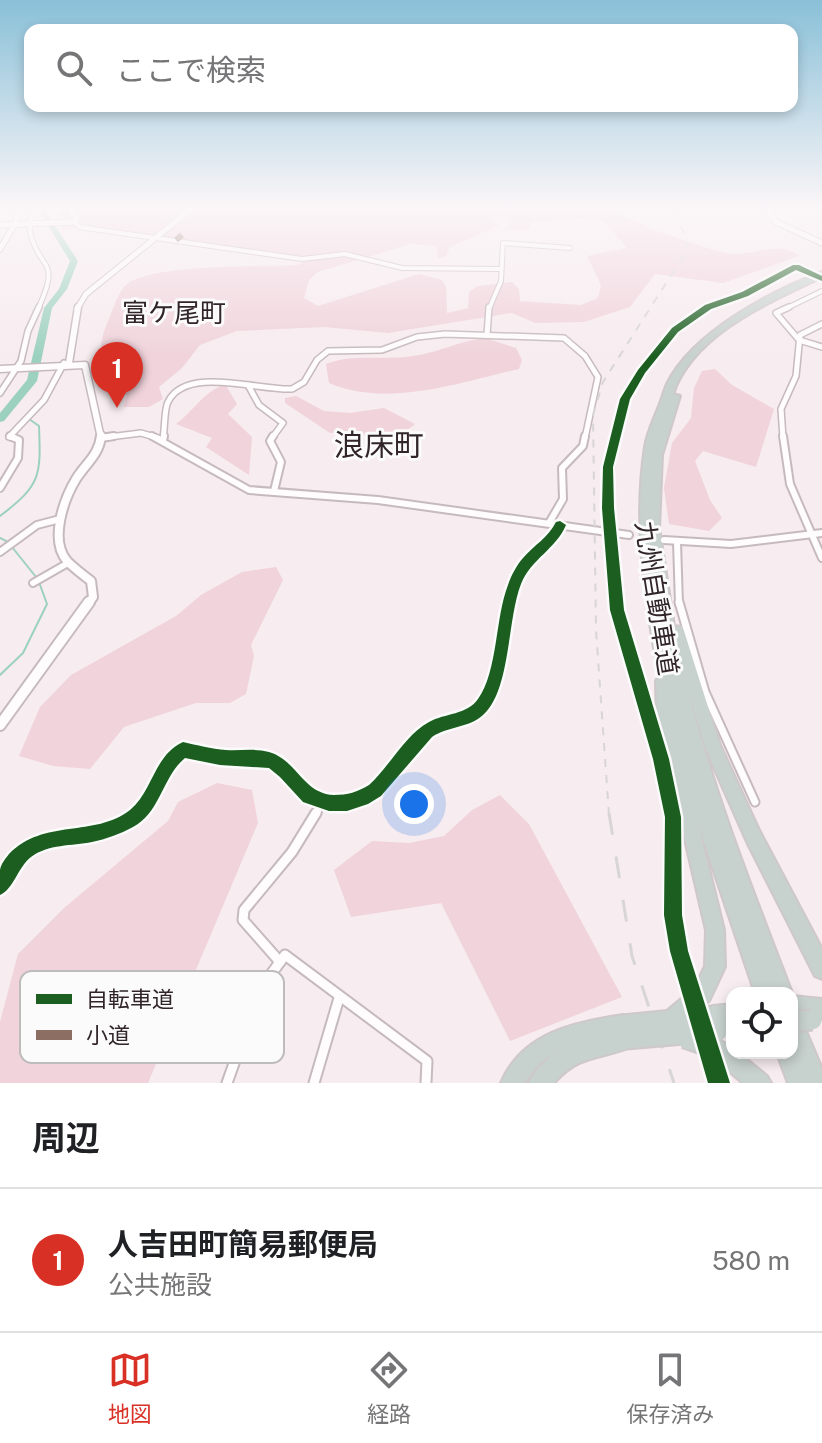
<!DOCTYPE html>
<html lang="ja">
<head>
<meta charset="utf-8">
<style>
	:root { --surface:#fff; --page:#f2f2f2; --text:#202124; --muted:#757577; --line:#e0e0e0; --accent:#d93025 }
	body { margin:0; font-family:"Public Sans","Noto Sans JP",sans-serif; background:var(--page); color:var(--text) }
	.controls { position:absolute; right:24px; bottom:24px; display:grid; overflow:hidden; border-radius:16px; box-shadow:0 4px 12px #0003 }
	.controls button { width:72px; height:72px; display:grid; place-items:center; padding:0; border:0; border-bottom:2px solid var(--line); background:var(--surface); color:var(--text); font:40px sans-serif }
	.you { position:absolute; left:414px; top:804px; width:28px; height:28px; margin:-20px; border:6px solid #fff; border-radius:50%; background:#1a73e8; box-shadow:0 0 0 12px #1a73e833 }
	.badge { display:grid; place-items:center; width:52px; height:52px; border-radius:50%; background:var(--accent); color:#fff; font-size:26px; font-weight:700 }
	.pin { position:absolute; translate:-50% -66px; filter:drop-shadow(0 2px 4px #0008) }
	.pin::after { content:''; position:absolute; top:42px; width:28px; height:24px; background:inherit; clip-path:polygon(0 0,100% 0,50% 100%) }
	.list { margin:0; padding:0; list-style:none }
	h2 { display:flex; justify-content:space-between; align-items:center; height:104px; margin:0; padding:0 32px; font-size:34px }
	h2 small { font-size:26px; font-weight:400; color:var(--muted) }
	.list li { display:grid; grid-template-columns:52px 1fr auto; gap:24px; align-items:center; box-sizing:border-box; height:144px; padding:0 32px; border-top:2px solid var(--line) }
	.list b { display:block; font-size:30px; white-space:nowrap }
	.list p { margin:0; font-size:26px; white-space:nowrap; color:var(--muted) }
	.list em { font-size:26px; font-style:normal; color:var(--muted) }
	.icon { flex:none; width:44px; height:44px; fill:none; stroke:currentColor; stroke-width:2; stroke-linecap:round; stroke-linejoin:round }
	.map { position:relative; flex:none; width:822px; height:1083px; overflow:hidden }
	.search { position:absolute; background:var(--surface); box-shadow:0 4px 12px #0003; left:24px; right:24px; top:24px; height:88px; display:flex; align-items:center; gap:20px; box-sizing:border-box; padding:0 28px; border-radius:16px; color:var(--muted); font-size:30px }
	.sheet { height:248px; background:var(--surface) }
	nav { display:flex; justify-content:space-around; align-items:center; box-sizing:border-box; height:112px; border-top:2px solid var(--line); background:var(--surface); font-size:22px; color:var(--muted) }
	nav a { display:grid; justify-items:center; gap:4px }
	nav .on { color:var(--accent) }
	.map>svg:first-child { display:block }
	.green { fill:#f0d3db; fill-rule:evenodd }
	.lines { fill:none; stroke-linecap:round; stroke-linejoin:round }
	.stream { stroke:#9cd1c0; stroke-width:2 }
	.river { fill:#9cd1c0; fill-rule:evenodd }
	.minor-far4-casing { stroke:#c6babe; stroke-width:6 }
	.minor-far3-casing { stroke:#c6babe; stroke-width:8 }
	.minor-far2-casing { stroke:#c6babe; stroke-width:10 }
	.minor-far1-casing { stroke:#c6babe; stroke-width:11 }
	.minor-casing { stroke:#c6babe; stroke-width:13 }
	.tertiary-far3-casing { stroke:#c6babe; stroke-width:7 }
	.tertiary-far2-casing { stroke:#c6babe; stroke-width:9 }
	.tertiary-far1-casing { stroke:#c6babe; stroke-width:12 }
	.tertiary-casing { stroke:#c6babe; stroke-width:14 }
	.secondary-casing { stroke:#c6babe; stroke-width:7 }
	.motorway-casing { stroke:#cfc8ca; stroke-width:4 }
	.minor-far4 { stroke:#fefcfd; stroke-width:4 }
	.minor-far3 { stroke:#fefcfd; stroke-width:5 }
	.minor-far2 { stroke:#fefcfd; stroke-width:6 }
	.minor-far1 { stroke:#fefcfd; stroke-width:7 }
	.minor { stroke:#fefcfd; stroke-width:9 }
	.tertiary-far3 { stroke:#fefcfd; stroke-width:5 }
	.tertiary-far2 { stroke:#fefcfd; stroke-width:6 }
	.tertiary-far1 { stroke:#fefcfd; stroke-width:8 }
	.tertiary { stroke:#fefcfd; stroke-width:10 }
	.secondary { stroke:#fefcfd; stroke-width:5 }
	.motorway { fill:#c7d1ce; fill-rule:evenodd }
	.rail-far1 { stroke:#d8d5d6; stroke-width:2; stroke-dasharray:8 8; stroke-linecap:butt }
	.rail { stroke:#d8d5d6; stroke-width:3; stroke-dasharray:22 22; stroke-linecap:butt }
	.minor-bridge-casing { stroke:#c6babe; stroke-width:6; stroke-linecap:butt }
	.motorway-bridge-casing { stroke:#cfc8ca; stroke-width:23; stroke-linecap:butt }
	.minor-bridge { stroke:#fefcfd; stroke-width:4 }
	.motorway-bridge { stroke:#c7d1ce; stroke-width:19 }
	.quiet { stroke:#8d6e63; stroke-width:6; stroke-dasharray:12 6; stroke-linecap:butt }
	.cycleway-casing { stroke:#fbfbfb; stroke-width:5 }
	.cycleway { fill:#1b5e20; fill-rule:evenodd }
	.labels { text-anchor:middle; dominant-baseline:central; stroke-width:6; stroke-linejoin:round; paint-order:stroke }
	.far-quarter-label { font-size:26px; fill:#312529; stroke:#fbfbfb }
	.street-label { font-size:26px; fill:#312529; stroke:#fbfbfb }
	.quarter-label { font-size:30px; fill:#312529; stroke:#fbfbfb }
	.key { fill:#fbfbfb; stroke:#bebbbc; stroke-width:2 }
	.key-label { font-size:22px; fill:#312529 }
</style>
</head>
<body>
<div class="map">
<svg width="822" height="1083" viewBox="0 0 822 1083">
	<rect width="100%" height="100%" fill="#f7ecef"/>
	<g class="green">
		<path d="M 60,206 L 605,206 C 629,222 698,247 727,253 C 750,258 778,239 799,256 L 723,283 L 655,274 L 630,307 L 584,322 L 535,323 L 512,313 L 388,333 L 324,327 L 237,331 L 200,345 L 182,368 L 159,387 L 163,399 L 149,407 L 123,407 L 127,396 C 106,375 94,356 106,326 C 111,315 116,297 124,287 C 144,263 262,267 297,265 L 309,260 L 80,227 L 63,231 L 59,222 ZM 498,216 L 511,220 L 507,229 L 529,230 L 532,222 L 577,218 L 604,221 L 627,248 L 587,256 L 601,285 L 598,298 L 581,305 L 520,301 L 519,289 L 512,282 L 478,286 L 469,292 L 468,308 L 447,313 L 446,287 L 442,280 L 419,274 L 318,306 L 304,298 L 309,280 L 318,272 L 411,244 L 436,246 L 438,259 L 446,256 L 450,247 L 500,225 L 492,219 Z"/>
		<path d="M 485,338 L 516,348 L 522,360 L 519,369 C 458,383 388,408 329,383 L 326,364 C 354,353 384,361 413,356 C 441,352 458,341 485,338 Z"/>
		<path d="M 715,369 L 732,385 L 774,409 L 756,467 L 703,451 L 695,461 L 710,500 L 722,518 L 709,531 L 669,524 L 664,488 L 672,443 L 691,418 L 694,388 L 702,371 Z"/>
		<path d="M 225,384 L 237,404 L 228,414 L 252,437 L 249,475 L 206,447 L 212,438 L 176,424 C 196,409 201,394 225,384 Z"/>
		<path d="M 296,396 L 324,411 L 350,413 L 384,408 L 415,424 L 399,437 L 330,433 L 285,403 L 285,398 Z"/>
		<path d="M 276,567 L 283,580 L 251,645 L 254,656 L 246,694 L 230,703 L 196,703 L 124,727 L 90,769 L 53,766 L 19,756 L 40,707 L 71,675 L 176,616 L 201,595 L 242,572 Z"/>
		<path d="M 217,783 L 252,790 L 258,823 L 148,1083 L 0,1083 L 0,1022 L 18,954 L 64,908 L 168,821 L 178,802 Z"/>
		<path d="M 500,795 L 529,824 L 622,997 L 510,1041 L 441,903 L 351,917 L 334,870 L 372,841 L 409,843 L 444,836 L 472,810 Z"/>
	</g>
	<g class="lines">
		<g class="stream">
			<path d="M 0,516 C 41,485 41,476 39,426 L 29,419"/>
			<path d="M 0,538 L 8,542"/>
			<path d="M 12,547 L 36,577"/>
			<path d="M 0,675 L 23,653 L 47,604 L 39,582"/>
		</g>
		<path class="river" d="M 41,206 L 47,206 L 47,214 L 78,261 L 67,289 L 52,308 L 37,381 L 4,421 L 0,422 L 0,413 L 27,380 L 44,308 L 59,289 L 70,261 L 41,214 Z"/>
		<defs>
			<g id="minor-far4">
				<path d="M 33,206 C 32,213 29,224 30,232 C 39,272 62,257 38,309"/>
				<path d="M 75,222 L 79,227 L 302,259 L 345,254 L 402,268 L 499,269"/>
				<path d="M 489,309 L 501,281 L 503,243 L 570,248"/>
				<path d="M 706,309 L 799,268"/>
				<path d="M 785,309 L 822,291"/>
			</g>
			<g id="minor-far3">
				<path d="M 789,307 L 776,313 L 799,340 L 822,347"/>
				<path d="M 487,335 L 489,307"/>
				<path d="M 248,385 L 259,405 L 283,423 L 272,438"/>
				<path d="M 0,393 L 21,361 L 28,331 L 39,307"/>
				<path d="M 14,438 L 9,437 L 44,400 L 64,363"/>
				<path d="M 101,438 L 141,433 L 158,438"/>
				<path d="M 163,438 C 165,429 164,409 168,402 C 186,365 260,391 292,389 L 304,382 L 317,360 L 328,351 L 382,350 L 417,337 L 445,334 L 564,338 L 585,356 L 598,377 L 585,438"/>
				<path d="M 615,438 C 630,379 657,340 709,307"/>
				<path d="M 783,438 L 781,409 L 796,376 L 800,335 L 822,324"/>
			</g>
			<g id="minor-far2">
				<path d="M 152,436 L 249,490 L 378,500 L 629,535"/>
				<path d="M 273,436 L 270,441 L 281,462 L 274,491"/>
				<path d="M 616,436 C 602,492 612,548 616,604"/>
				<path d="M 783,436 L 790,484 L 822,558"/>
				<path d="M 101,438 L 114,436"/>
				<path d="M 163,440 L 164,436"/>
				<path d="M 0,488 L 18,458 L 19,440 L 10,436"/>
				<path d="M 549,523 L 563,499 L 562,468 L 583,446 L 585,436"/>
				<path d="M 664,540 L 731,544 L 822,533"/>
				<path d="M 677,542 L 679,604"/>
				<path d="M 0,552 L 37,525 L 60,519"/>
				<path d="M 33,583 L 68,563"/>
				<path d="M 508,604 L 525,564 L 553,538 L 560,525"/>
			</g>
			<g id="minor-far1">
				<path d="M 616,602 L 667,781 L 673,815"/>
				<path d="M 679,602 L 705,692 L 755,802"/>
				<path d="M 136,815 L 167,766 L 183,750 L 220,757 L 273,761 C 293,773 300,797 325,802 C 380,812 394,756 430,730 C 449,716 475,722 487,698 C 502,669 502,633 509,602"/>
				<path d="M 315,815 L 323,801"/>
			</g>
			<g id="minor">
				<path d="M 672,813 L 673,915 L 692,995"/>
				<path d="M 0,886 C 39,814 86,854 139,813"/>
				<path d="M 280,962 L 243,920 L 244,910 L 292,852 L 316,813"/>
				<path d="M 709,1052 L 719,1083"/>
				<path d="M 227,1083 L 261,988 L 285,955 L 427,1061 L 426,1083"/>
				<path d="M 314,1083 L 339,998"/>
			</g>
			<g id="tertiary-far3">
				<path d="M 0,225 L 75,222 L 77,217 L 71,214 L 74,206"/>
				<path d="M 0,249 L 15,224 L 20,206"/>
				<path d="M 77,309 L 86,294 L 195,206"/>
			</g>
			<g id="tertiary-far2">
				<path d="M 69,363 L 78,307"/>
				<path d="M 0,369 L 85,365 L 101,438"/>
			</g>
			<path id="tertiary-far1" d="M 88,604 L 93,597 L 91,581 C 83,575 74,568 67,561 C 49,540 64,499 76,479 C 86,463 99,455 101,436"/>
			<path id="tertiary" d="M 0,725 L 89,602"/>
			<path id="secondary" d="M 765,206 L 776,222 L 822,243"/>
			<g id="motorway">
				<path d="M 822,272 L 822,277 C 770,302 693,334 673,394 L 680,396 L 662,455 L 659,528 L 674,626 L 682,627 L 684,631 L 720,745 L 759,830 L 822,949 L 822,979 L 815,976 L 747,842 L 705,747 L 688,690 C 714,794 754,894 792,993 L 755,993 L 698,824 L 724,930 L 725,967 L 709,1001 L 702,1004 L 695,1001 L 692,994 L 705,966 L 706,930 L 657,719 L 656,681 L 659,676 C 645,600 633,524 645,447 C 647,433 654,419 659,406 C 662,399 664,391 667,384 C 692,333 771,291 822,272 Z"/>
				<path d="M 792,996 L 822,999 L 822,1019 L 800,1017 L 822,1069 L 822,1083 L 788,1083 L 777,1053 L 792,1053 Z"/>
				<path d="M 732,1004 L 732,1024 L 713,1026 L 706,1023 L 703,1016 L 706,1009 L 713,1006 Z"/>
				<path d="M 623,1015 L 630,1018 L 633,1025 L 631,1031 L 633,1032 L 636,1039 L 633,1046 C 601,1060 580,1053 554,1083 L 529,1083 C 535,1069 547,1059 559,1050 L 540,1063 L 524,1083 L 501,1083 C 522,1033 575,1022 623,1015 Z"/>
				<path d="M 719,1040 L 732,1047 L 732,1053 L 739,1053 L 767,1076 L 771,1083 L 743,1083 L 712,1057 L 709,1050 L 712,1043 Z"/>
			</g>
		</defs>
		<use href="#minor-far4" class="minor-far4-casing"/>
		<use href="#minor-far3" class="minor-far3-casing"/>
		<use href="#minor-far2" class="minor-far2-casing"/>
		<use href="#minor-far1" class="minor-far1-casing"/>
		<use href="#minor" class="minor-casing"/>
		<use href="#tertiary-far3" class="tertiary-far3-casing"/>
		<use href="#tertiary-far2" class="tertiary-far2-casing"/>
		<use href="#tertiary-far1" class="tertiary-far1-casing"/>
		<use href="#tertiary" class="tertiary-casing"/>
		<use href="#secondary" class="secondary-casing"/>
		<use href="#motorway" class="motorway-casing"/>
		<use href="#minor-far4" class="minor-far4"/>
		<use href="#minor-far3" class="minor-far3"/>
		<use href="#minor-far2" class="minor-far2"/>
		<use href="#minor-far1" class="minor-far1"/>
		<use href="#minor" class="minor"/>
		<use href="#tertiary-far3" class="tertiary-far3"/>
		<use href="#tertiary-far2" class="tertiary-far2"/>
		<use href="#tertiary-far1" class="tertiary-far1"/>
		<use href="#tertiary" class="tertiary"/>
		<use href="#secondary" class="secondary"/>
		<use href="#motorway" class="motorway"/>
		<path class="rail-far1" d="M 609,815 L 596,630 L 593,415 L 603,382 L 686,252 L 686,237 L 671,206"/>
		<path class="rail" d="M 609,813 L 632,956 L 674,1083"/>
		<defs>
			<path id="minor-bridge" d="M 799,268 L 822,279"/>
			<g id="motorway-bridge">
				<path d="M 672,1019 L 702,994"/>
				<path d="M 792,1022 L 812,1020"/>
				<path d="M 623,1025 L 713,1016"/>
				<path d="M 685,1038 L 719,1050"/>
				<path d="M 626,1039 L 718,1031"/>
			</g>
		</defs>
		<use href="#minor-bridge" class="minor-bridge-casing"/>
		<use href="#motorway-bridge" class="motorway-bridge-casing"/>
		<use href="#minor-bridge" class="minor-bridge"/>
		<use href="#motorway-bridge" class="motorway-bridge"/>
		<path class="quiet" d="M 176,240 L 182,235"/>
		<defs>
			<g id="cycleway">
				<path d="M 793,265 L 799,265 L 822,276 L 822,281 L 796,270 L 748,296 L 711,309 L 678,332 L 645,373 L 630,399 L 613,467 L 614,508 L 624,610 L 669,759 L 681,817 L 682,915 L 688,951 L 730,1083 L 708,1083 L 670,951 L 664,915 L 665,817 L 653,759 L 610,610 L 602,508 L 603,467 L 620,399 L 638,370 L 672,328 L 705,305 L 742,292 Z"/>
				<path d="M 560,521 L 566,525 C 556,549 531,559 521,584 C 507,619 511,690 483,715 C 469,728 448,726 432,737 L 381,796 L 368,804 L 347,811 L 329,811 L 303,802 L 280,777 L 269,768 L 220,765 L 185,758 C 162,777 161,812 133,827 C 120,834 106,839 92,842 C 72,846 48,844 31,857 C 18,867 13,890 0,895 C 0,887 0,878 0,870 C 1,864 5,859 9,854 C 44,818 94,838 130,810 C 153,791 154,755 183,742 C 197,745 211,749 226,750 C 240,751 255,748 269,752 C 297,760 303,794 334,795 C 348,795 357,792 369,785 C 389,767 406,734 429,722 C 445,713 467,715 478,699 C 498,671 495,618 508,585 C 511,576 516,566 523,558 C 534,545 548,538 556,522 Z"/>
			</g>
		</defs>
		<use href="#cycleway" class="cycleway-casing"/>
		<use href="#cycleway" class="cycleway"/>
	</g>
	<linearGradient id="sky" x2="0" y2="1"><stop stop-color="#89c0d8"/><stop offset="0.58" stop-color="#fbf6f8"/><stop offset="1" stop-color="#fbf6f8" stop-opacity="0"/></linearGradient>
	<rect width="822" height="357" fill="url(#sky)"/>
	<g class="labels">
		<g class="far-quarter-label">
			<text x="174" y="312">富ケ尾町</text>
		</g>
		<g class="street-label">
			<text transform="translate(657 598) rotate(81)">九州自動車道</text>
		</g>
		<g class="quarter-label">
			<text x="379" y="445">浪床町</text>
		</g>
	</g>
	<rect x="20" y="971" width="264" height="92" rx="12" class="key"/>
	<rect x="36" y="994" width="36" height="10" fill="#1b5e20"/>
	<rect x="36" y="1030" width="36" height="10" fill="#8d6e63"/>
	<g class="key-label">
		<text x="86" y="1007">自転車道</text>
		<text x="86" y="1043">小道</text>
	</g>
</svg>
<div class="controls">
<button><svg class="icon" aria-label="locate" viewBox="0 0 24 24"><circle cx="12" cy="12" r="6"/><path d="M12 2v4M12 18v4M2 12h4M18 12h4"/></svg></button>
</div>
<div class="you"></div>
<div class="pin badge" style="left:117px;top:408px">1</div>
<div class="search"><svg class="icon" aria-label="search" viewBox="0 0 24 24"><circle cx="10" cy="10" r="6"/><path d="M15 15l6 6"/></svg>ここで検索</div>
</div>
<section class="sheet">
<h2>周辺<small></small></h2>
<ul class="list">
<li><span class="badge">1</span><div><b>人吉田町簡易郵便局</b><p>公共施設</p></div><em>580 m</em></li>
</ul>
</section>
<nav>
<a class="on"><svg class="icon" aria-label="map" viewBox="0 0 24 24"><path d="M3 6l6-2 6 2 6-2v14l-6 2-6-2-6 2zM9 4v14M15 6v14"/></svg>地図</a>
<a><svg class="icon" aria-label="directions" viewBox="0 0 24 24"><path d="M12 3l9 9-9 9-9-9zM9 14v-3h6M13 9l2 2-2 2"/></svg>経路</a>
<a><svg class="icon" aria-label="saved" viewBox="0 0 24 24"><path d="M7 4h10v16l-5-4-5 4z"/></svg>保存済み</a>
</nav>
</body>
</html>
